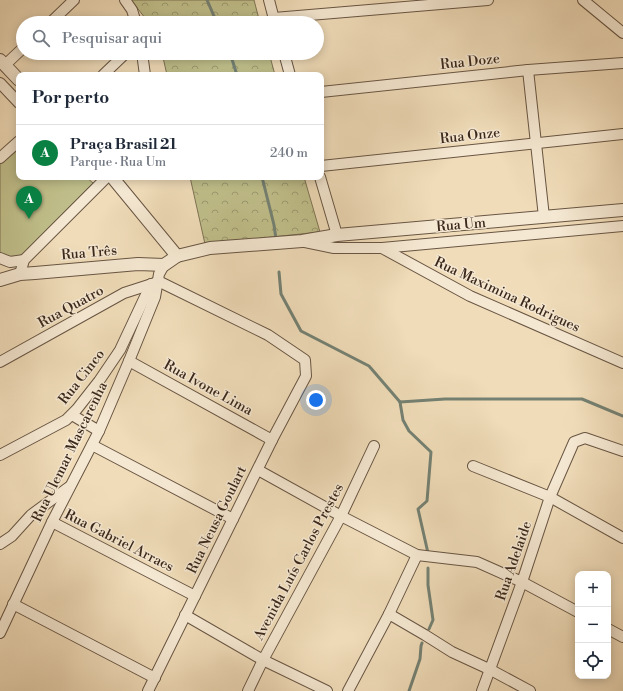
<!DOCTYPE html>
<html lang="pt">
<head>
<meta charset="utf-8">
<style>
	:root { --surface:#fff; --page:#f6f6f7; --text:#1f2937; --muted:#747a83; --line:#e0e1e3; --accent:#0b8043 }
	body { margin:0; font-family:"Libre Bodoni",serif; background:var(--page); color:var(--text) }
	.controls { position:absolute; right:12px; bottom:12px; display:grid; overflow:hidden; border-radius:8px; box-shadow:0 2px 10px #0003 }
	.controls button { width:36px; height:36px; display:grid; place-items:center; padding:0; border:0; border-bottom:1px solid var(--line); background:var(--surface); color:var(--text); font:20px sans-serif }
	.you { position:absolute; left:316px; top:400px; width:14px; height:14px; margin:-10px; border:3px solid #fff; border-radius:50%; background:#1a73e8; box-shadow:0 0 0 6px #1a73e833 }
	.badge { display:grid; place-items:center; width:26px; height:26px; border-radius:50%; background:var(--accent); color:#fff; font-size:13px; font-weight:700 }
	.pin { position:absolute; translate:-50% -33px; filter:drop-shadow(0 1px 2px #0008) }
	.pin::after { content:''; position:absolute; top:21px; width:14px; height:12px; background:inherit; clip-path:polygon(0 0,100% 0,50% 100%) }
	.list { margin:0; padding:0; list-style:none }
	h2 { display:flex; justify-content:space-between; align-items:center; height:52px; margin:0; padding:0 16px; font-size:17px }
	h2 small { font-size:13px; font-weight:400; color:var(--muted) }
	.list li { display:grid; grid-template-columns:26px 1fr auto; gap:12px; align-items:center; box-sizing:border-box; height:56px; padding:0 16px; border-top:1px solid var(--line) }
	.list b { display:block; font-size:15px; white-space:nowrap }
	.list p { margin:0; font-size:13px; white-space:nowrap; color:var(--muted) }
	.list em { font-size:13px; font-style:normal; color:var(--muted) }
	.icon { flex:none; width:22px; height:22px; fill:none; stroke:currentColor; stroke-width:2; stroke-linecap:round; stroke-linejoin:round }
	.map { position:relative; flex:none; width:623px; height:691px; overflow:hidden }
	.search { position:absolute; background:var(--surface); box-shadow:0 2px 10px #0003; left:16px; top:16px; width:308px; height:44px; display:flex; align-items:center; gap:10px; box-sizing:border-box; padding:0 14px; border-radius:22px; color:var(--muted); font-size:15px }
	.panel { position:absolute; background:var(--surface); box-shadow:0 2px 10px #0003; left:16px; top:72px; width:308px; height:108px; border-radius:8px }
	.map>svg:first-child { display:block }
	.green { fill:#c0bf8b; stroke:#7e7454 }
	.forest { fill:url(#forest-crowns); stroke:#7e7454 }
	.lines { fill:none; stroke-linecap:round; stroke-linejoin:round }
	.stream { stroke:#748173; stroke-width:3 }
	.minor-casing { stroke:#685543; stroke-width:12 }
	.tertiary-casing { stroke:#685543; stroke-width:14 }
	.minor { stroke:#f5e8d2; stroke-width:10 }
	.tertiary { stroke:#f5e8d2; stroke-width:12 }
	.labels { text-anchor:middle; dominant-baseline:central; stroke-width:3; stroke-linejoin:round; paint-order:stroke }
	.street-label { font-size:14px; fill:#3b281c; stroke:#f5e8d2 }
</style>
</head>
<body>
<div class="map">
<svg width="623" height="691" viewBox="0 0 623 691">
	<defs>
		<pattern id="forest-crowns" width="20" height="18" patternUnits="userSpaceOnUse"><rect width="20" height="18" fill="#c0bf8b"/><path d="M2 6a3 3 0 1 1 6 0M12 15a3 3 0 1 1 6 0" fill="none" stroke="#9d9b71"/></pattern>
	</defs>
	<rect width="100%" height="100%" fill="#f0dcb9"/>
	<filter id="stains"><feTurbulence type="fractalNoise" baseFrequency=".005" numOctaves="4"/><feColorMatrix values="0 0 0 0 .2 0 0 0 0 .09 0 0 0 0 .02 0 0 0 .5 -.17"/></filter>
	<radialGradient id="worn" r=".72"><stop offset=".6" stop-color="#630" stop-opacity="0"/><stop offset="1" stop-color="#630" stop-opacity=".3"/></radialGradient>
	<path class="green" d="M 19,145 L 19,177 L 86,177 L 93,183 L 18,259 L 0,254 L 0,162 Z"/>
	<g class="forest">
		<path d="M 131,0 L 254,0 L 260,23 L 149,23 Z"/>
		<path d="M 162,53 L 269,53 L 275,75 L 167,75 Z"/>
		<path d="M 190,177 L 304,177 L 320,232 L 205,244 Z"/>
	</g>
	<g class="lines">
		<g class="stream">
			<path d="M 207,0 L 217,23"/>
			<path d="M 230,53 L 237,75"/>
			<path d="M 262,177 L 274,225 L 276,239"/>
			<path d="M 279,272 L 281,294 L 301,331 L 369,366 L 400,402"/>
			<path d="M 400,402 L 445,399 L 582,399 L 623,416"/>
			<path d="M 400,402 L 403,420 L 409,431 L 431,452 L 427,501 L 418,509 L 428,553"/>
			<path d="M 428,568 L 428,585 L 433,620 L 429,629"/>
			<path d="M 409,691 L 420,659 L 421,646 L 422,643"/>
		</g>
		<defs>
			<g id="minor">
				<path d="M 125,0 L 132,10 L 136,23"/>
				<path d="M 269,0 L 275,23"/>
				<path d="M 583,0 L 623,33"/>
				<path d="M 274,18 L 488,0"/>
				<path d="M 50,23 L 74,0"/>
				<path d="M 142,53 L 145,75"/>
				<path d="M 284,53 L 290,75"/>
				<path d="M 5,65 L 23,48"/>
				<path d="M 528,70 L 544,217"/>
				<path d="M 103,75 L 126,53"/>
				<path d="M 0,83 L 19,103"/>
				<path d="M 321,92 L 528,70 L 623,63"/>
				<path d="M 0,158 L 19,141"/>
				<path d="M 321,166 L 623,134"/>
				<path d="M 320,177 L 337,235"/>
				<path d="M 305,242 L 334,248 L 382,248 L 623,226"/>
				<path d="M 382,248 L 470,296 L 623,363"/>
				<path d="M 0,258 L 10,262 L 24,260"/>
				<path d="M 20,274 L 24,260 L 107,177"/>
				<path d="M 129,361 L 272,440"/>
				<path d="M 0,362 L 124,293 L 155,283"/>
				<path d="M 72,415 L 99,431"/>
				<path d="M 92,445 L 233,519"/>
				<path d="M 0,455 L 66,420 L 77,409 L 99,381 L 120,350 L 151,284"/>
				<path d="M 473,466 L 550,497 L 623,538"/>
				<path d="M 258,470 L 341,516 L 417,555 L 477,562 L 522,582 L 578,612"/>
				<path d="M 52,522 L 195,596"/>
				<path d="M 0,544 L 12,536 L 31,515 L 69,487"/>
				<path d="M 13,604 L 155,678"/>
				<path d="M 389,614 L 425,635 L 452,652 L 491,670 L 530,691"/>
				<path d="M 185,615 L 263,660 L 327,691"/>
				<path d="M 608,629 L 623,637"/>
				<path d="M 0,633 L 52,522 L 99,431 L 129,361 L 155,297 L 159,274 L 164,265"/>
				<path d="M 148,691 L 272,440 L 306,376 L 305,360 L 268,335 L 158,281"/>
				<path d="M 248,691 L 263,660 L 341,516 L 374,446"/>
				<path d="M 348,691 L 389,614 L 417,555"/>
				<path d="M 482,691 L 522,582 L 550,497 L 574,442 L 585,438 L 623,451"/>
			</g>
			<g id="tertiary">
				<path d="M 0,60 L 19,80"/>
				<path d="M 112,177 L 177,256"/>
				<path d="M 0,280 L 20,274 L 35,273 L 138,264 L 164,265 L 177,256 L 210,248 L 302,241 L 337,235 L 623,210"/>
			</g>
		</defs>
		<use href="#minor" class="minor-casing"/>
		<use href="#tertiary" class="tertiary-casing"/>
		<use href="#minor" class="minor"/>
		<use href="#tertiary" class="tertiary"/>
	</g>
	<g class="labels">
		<g class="street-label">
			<text transform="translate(470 62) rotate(-6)">Rua Doze</text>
			<text transform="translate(470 136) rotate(-6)">Rua Onze</text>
			<text transform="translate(461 225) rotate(-5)">Rua Um</text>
			<text transform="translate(89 253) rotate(-5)">Rua Três</text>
			<text transform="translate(507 295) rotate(25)">Rua Maximina Rodrigues</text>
			<text transform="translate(71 307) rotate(-29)">Rua Quatro</text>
			<text transform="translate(82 377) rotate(-52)">Rua Cinco</text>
			<text transform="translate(208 388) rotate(29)">Rua Ivone Lima</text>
			<text transform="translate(70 452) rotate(-64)">Rua Ulemar Mascarenha</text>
			<text transform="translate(217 520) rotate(-64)">Rua Neusa Goulart</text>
			<text transform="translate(119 541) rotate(27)">Rua Gabriel Arraes</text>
			<text transform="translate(514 561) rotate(-71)">Rua Adelaide</text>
			<text transform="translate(299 562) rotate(-62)">Avenida Luís Carlos Prestes</text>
		</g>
	</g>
	<rect width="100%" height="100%" filter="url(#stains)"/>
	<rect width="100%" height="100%" fill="url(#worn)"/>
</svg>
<div class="controls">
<button>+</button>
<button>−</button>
<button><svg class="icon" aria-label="locate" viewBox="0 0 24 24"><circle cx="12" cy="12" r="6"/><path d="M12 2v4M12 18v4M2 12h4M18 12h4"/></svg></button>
</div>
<div class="you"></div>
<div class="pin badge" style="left:29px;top:219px">A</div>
<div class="search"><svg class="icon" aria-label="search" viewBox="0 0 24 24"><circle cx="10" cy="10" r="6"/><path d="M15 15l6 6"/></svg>Pesquisar aqui</div>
<section class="panel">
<h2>Por perto<small></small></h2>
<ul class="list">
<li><span class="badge">A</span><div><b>Praça Brasil 21</b><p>Parque · Rua Um</p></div><em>240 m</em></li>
</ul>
</section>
</div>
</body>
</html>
